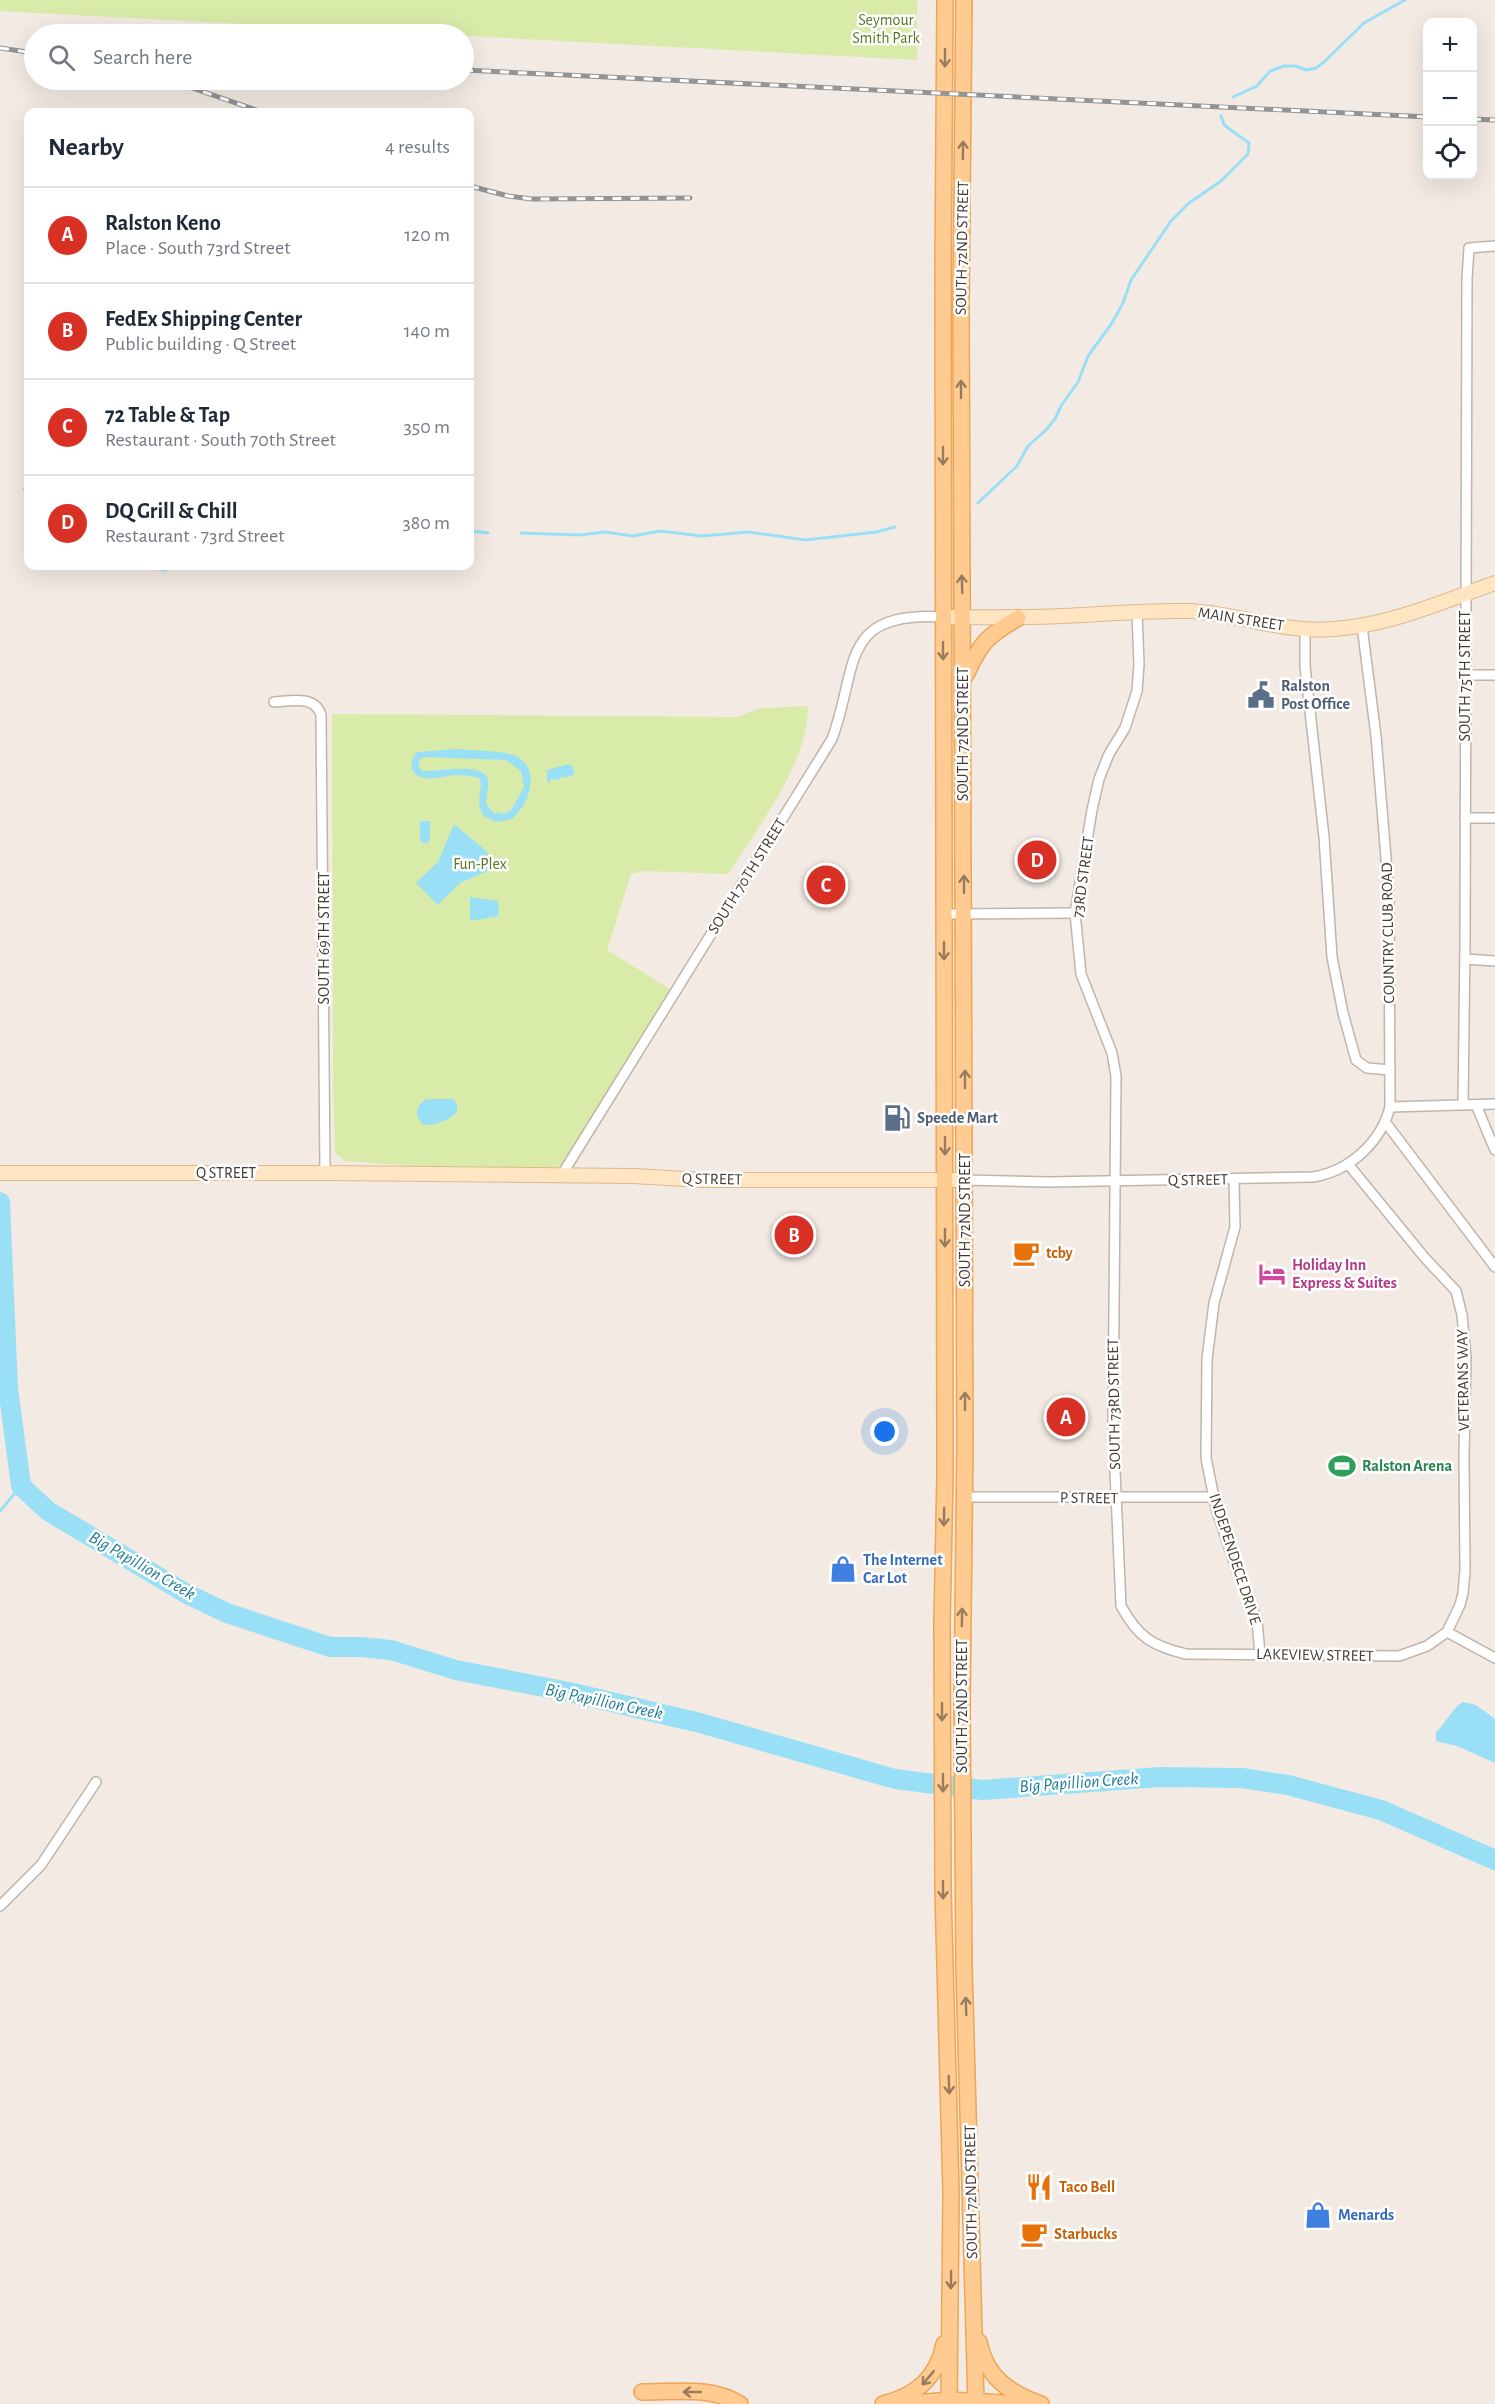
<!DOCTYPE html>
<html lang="en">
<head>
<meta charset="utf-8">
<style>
	:root { --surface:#fff; --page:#f6f6f7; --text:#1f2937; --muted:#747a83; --line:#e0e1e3; --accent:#d93025 }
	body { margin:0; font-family:"Alegreya Sans",sans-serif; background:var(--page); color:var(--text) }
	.controls { position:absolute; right:18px; top:18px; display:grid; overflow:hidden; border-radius:12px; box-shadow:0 6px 24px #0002 }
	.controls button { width:54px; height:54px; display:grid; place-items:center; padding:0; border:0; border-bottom:2px solid var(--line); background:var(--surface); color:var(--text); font:30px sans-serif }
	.you { position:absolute; left:885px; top:1432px; width:21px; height:21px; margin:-15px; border:4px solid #fff; border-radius:50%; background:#1a73e8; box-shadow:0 0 0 9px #1a73e833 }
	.badge { display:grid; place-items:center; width:39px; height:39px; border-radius:50%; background:var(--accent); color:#fff; font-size:20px; font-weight:700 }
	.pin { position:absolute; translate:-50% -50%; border:3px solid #fff; box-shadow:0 2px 6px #0006 }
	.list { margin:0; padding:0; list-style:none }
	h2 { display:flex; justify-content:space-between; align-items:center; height:78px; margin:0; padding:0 24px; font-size:26px }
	h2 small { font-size:20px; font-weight:400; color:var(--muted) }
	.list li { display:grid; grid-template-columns:39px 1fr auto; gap:18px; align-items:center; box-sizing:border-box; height:96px; padding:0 24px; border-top:2px solid var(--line) }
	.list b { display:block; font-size:22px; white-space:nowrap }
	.list p { margin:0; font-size:20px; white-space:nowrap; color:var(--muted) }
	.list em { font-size:20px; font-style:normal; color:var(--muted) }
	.icon { flex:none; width:33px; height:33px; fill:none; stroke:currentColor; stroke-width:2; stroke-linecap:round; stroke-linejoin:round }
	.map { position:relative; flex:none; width:1495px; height:2404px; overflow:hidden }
	.search { position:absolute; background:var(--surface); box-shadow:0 6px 24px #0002; left:24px; top:24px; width:450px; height:66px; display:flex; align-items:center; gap:15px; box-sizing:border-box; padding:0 21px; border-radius:33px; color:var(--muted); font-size:22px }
	.panel { position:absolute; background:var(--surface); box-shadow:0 6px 24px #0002; left:24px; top:108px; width:450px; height:462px; border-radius:12px }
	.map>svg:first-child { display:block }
	.green { fill:#d9eba8 }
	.water { fill:#99e0f6; fill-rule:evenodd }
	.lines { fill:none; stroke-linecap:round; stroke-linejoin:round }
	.stream { stroke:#99e0f6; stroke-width:3 }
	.river { stroke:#99e0f6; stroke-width:20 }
	.minor-casing { stroke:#c2b4a8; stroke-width:12 }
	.secondary-casing { stroke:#daba90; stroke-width:16 }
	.primary-casing { stroke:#eda557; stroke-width:18 }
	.minor { stroke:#fff; stroke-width:9 }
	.secondary { stroke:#ffe5c1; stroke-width:14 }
	.primary { stroke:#ffcb90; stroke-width:15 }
	.rail-casing { stroke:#949494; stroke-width:5 }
	.rail { stroke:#fff; stroke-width:3; stroke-dasharray:9; stroke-linecap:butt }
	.oneway { stroke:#997c5d }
	.labels { text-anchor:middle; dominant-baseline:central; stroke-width:5; stroke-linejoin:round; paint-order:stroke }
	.park-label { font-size:16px; fill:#547b22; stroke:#fff }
	.street-label { font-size:16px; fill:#453b33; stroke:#fff }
	.service-label { font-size:16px; font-weight:bold; fill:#4e5e75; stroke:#fff; text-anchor:start }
	.food-label { font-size:16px; font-weight:bold; fill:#c56008; stroke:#fff; text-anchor:start }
	.hotel-label { font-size:16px; font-weight:bold; fill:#b23c85; stroke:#fff; text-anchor:start }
	.leisure-label { font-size:16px; font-weight:bold; fill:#27864d; stroke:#fff; text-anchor:start }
	.shop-label { font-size:16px; font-weight:bold; fill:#366cbe; stroke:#fff; text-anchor:start }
	.water-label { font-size:18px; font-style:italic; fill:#207b97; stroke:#fff }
</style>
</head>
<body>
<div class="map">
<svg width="1495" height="2404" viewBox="0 0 1495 2404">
	<rect width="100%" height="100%" fill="#f3ebe3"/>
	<g class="green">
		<path d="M 0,0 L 917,0 L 917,60 L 0,11 Z"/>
		<path d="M 808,706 C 808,764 759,825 728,874 L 645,871 L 631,874 L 607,950 L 670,989 L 562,1167 L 439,1168 L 345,1161 L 335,1153 L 333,1089 L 332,714 L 737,717 L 761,708 Z"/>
	</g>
	<g class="water">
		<path d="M 458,749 C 475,751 494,750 510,754 C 543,763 531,803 512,819 L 497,822 L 484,816 C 473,800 485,789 479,778 C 472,776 463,775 456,775 C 443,776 418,785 412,769 C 410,762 413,757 417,752 ZM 424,757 L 506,760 L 521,771 L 524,787 L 511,810 L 504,814 L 497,812 L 495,814 L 486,804 C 486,796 489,788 488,780 C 485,761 436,772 422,771 L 419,767 L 419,760 Z"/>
		<path d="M 569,764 L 572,766 L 575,774 L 565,778 L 561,776 L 559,780 L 551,779 L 549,783 L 547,782 L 547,770 Z"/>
		<path d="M 420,821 L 430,821 L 430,840 L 428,843 L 423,843 L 420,840 Z"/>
		<path d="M 454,824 L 484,849 L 497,867 L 460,883 L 438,905 L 416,883 L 438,862 Z"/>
		<path d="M 470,897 L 498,901 L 499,916 L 470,921 Z"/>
		<path d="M 427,1099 L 453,1099 L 457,1104 L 457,1112 C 450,1120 434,1126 424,1125 C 413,1117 416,1104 427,1099 Z"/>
		<path d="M 1463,1702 L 1476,1705 L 1495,1719 L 1495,1763 L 1457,1746 L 1436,1741 L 1436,1732 C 1446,1723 1453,1707 1463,1702 Z"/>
	</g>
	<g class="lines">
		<g class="stream">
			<path d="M 1233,97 L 1257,86 L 1270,71 L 1284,66 L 1296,66 L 1306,70 L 1316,68 L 1325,61 L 1364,23 L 1405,0"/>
			<path d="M 24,489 L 28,488"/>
			<path d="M 978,503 L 1017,466 L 1028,446 L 1046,430 L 1055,419 L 1061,406 L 1078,382 L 1088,356 L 1112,323 L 1123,303 L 1131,280 L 1171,221 L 1189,203 L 1221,181 L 1248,154 L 1249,143 L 1224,125 L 1221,116"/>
			<path d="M 470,531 L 488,533"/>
			<path d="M 521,533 L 580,535 L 605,532 L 633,536 L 660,531 L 702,536 L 749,532 L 805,540 L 876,532 L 895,527"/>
			<path d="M 149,566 L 163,570 L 178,566"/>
			<path d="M 0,1511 L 21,1486"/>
		</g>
		<path class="river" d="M 0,1202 L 8,1388 L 21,1486 L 48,1511 L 187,1594 L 227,1613 L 330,1647 L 360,1647 L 391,1650 L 456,1670 L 569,1692 L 700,1723 L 895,1779 L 982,1790 L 1160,1777 L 1242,1778 L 1288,1785 L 1381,1810 L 1495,1860"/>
		<defs>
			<g id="minor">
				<path d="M 1137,612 L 1139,664 L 1137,691 L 1125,728 L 1109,754 L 1099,779 L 1092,810 L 1075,913 L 1081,974 L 1112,1053 L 1116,1076 L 1113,1426 L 1121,1606 C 1138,1637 1152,1646 1186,1654 L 1399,1656 L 1427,1646 L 1447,1632 L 1460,1605 L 1463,1593 L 1465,1571 L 1464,1456 L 1466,1357 L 1462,1315 L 1456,1291 L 1425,1258 L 1348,1164"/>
				<path d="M 1305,629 L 1305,666 L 1324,837 L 1332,957 L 1343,1013 L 1356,1060 L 1367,1068 L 1390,1070"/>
				<path d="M 1465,675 L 1495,675"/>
				<path d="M 274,702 C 291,701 315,695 321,715 L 325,1173"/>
				<path d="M 1465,818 L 1495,818"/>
				<path d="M 944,914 L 1075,913"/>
				<path d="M 1465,959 L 1495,961"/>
				<path d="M 1463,1104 L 1465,945 L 1467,279 L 1469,248 L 1495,246"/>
				<path d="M 1476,1105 L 1495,1150"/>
				<path d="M 1390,1107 L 1495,1104"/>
				<path d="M 1386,1123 L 1495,1267"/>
				<path d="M 561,1176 L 832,739 C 859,667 838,611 943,617"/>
				<path d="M 1234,1179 L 1235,1227 L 1214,1303 L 1207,1359 L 1206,1458 L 1216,1508 L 1234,1562 L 1257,1620 L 1260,1655"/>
				<path d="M 965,1180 L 1049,1182 L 1313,1177 C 1350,1171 1381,1142 1390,1107 L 1389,894 L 1376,736 L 1362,626"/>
				<path d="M 964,1497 L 1214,1497"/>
				<path d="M 1447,1632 L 1495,1658"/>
				<path d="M 0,1906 L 41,1865 L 96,1782"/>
			</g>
			<g id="secondary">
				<path d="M 943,617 C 983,617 1022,618 1062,616 C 1104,614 1147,610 1189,611 C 1238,613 1285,634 1334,629 C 1390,625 1442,602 1495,583"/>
				<path d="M 0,1173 L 325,1173 L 633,1176 L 702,1180 L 965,1180"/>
			</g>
			<g id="primary">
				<path d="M 945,0 L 943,271 L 945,1475 L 942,1623 L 943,1891 L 951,2192 L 949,2404"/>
				<path d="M 964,0 L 961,300 L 965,1442 L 962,1704 L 964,1966 L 976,2404"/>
				<path d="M 966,675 C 981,642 987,636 1018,618"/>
				<path d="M 979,2342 C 986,2377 1009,2393 1041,2404"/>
				<path d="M 642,2392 C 675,2392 711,2386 740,2404"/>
				<path d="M 883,2404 C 916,2396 937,2378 944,2344"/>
				<path d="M 906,2404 L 949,2400 L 1022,2404"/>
			</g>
		</defs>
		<use href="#minor" class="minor-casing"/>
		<use href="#secondary" class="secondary-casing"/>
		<use href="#primary" class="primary-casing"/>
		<use href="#minor" class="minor"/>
		<use href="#secondary" class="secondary"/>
		<use href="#primary" class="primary"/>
		<defs>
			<g id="rail">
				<path d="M 0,48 L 34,53"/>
				<path d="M 464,70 L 1428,117"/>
				<path d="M 169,80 L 262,112"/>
				<path d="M 1472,119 L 1495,120"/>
				<path d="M 470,186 L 508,196 L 532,199 L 690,198"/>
			</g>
		</defs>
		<use href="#rail" class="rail-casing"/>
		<use href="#rail" class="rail"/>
	</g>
	<defs><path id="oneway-shaft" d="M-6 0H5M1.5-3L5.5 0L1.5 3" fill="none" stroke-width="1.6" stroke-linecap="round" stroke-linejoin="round" transform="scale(1.5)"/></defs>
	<g class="oneway">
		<use href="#oneway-shaft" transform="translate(945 58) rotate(90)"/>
		<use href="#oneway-shaft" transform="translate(963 150) rotate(-89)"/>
		<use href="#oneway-shaft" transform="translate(961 389) rotate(-90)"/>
		<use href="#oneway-shaft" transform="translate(943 456) rotate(90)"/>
		<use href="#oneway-shaft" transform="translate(962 584) rotate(-92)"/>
		<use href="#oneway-shaft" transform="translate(943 651) rotate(90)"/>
		<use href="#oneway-shaft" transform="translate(964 884) rotate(-90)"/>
		<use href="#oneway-shaft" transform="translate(944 951) rotate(90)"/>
		<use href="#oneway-shaft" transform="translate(965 1079) rotate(-90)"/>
		<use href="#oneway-shaft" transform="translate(945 1146) rotate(90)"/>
		<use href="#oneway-shaft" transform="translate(945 1238) rotate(90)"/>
		<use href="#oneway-shaft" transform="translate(965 1401) rotate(-90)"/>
		<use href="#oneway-shaft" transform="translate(944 1517) rotate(91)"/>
		<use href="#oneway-shaft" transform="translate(962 1617) rotate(-89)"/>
		<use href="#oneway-shaft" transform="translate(942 1712) rotate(90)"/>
		<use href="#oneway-shaft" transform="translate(943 1783) rotate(90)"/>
		<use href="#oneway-shaft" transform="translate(943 1890) rotate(90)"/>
		<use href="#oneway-shaft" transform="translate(966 2006) rotate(-92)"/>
		<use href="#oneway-shaft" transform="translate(949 2085) rotate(88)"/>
		<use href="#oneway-shaft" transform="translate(951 2280) rotate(91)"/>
		<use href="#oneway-shaft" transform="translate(928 2378) rotate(130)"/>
		<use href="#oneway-shaft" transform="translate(692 2392) rotate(180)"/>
	</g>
	<defs>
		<symbol id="civic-bare" viewBox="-9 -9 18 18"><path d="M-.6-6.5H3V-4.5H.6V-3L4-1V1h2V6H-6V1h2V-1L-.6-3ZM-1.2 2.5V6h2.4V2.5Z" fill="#5c6f8a" stroke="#fff" stroke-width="2.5" paint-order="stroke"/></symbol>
		<symbol id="fuel-bare" viewBox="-9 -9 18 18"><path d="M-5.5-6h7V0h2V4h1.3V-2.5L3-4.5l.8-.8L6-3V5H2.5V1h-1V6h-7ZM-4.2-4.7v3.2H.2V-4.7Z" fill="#5c6f8a" stroke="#fff" stroke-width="2.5" paint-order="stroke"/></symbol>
		<symbol id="cafe-bare" viewBox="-9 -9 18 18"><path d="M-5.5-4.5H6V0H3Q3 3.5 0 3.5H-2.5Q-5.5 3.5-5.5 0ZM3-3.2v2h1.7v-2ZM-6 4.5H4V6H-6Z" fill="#e8710a" stroke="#fff" stroke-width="2.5" paint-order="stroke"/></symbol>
		<symbol id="hotel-bare" viewBox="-9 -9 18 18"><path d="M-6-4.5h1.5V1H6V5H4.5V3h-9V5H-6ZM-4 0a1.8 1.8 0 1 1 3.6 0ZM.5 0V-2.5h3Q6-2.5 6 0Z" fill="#d1479c" stroke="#fff" stroke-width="2.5" paint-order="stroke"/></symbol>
		<symbol id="stadium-bare" viewBox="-9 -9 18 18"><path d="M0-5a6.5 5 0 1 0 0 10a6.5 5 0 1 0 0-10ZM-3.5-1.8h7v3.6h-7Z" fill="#2e9e5b" stroke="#fff" stroke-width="2.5" paint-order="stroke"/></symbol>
		<symbol id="shop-bare" viewBox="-9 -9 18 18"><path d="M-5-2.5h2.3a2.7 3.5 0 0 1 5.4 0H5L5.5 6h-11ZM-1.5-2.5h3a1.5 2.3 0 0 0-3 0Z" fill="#3f7fe0" stroke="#fff" stroke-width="2.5" paint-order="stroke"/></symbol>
		<symbol id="restaurant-bare" viewBox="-9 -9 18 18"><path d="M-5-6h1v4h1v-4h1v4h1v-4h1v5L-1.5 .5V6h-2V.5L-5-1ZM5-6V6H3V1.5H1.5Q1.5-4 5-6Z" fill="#e8710a" stroke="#fff" stroke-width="2.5" paint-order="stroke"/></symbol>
	</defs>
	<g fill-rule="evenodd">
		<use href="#civic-bare" x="1242" y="676" width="38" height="38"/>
		<use href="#fuel-bare" x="878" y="1099" width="38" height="38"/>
		<use href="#cafe-bare" x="1007" y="1234" width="38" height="38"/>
		<use href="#hotel-bare" x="1253" y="1255" width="38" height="38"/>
		<use href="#stadium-bare" x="1323" y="1447" width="38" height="38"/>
		<use href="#shop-bare" x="824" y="1550" width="38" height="38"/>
		<use href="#restaurant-bare" x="1020" y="2168" width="38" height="38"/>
		<use href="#shop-bare" x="1299" y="2196" width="38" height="38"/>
		<use href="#cafe-bare" x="1015" y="2215" width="38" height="38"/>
	</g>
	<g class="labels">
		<g class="park-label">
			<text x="886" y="20">Seymour<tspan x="886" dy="18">Smith Park</tspan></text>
			<text x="480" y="864">Fun-Plex</text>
		</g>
		<g class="street-label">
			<text transform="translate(962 248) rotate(-89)">SOUTH 72ND STREET</text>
			<text transform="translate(1241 619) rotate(9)">MAIN STREET</text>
			<text transform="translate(1465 676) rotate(-90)">SOUTH 75TH STREET</text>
			<text transform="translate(963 734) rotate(-90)">SOUTH 72ND STREET</text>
			<text transform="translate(747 876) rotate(-58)">SOUTH 70TH STREET</text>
			<text transform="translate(1083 877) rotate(-82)">73RD STREET</text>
			<text transform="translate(1388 933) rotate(-91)">COUNTRY CLUB ROAD</text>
			<text transform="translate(324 938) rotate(-90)">SOUTH 69TH STREET</text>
			<text x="226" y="1173">Q STREET</text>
			<text transform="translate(712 1179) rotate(1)">Q STREET</text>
			<text transform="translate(1198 1180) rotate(-1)">Q STREET</text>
			<text transform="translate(965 1220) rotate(-90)">SOUTH 72ND STREET</text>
			<text transform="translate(1463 1380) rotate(-91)">VETERANS WAY</text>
			<text transform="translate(1114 1404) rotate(-91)">SOUTH 73RD STREET</text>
			<text transform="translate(1089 1498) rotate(1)">P STREET</text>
			<text transform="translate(1235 1559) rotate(72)">INDEPENDECE DRIVE</text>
			<text transform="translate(1315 1655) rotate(1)">LAKEVIEW STREET</text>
			<text transform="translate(962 1706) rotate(-90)">SOUTH 72ND STREET</text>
			<text transform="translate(971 2192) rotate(-91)">SOUTH 72ND STREET</text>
		</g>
		<g class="service-label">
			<text x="1281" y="686">Ralston<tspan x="1281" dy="18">Post Office</tspan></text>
			<text x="917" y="1118">Speede Mart</text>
		</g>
		<g class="food-label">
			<text x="1046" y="1253">tcby</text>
			<text x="1059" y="2187">Taco Bell</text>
			<text x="1054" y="2234">Starbucks</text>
		</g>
		<g class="hotel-label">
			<text x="1292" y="1265">Holiday Inn<tspan x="1292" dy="18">Express &amp; Suites</tspan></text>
		</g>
		<g class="leisure-label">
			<text x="1362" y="1466">Ralston Arena</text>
		</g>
		<g class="shop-label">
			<text x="863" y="1560">The Internet<tspan x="863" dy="18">Car Lot</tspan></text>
			<text x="1338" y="2215">Menards</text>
		</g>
		<g class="water-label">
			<text transform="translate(142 1566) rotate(30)">Big Papillion Creek</text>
			<text transform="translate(604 1702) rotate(12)">Big Papillion Creek</text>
			<text transform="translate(1079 1783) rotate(-4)">Big Papillion Creek</text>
		</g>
	</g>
</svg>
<div class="controls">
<button>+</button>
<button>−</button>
<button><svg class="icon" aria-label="locate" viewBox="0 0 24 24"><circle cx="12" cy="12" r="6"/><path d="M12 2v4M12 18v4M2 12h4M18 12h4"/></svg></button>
</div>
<div class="you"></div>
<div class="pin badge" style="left:1066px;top:1417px">A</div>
<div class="pin badge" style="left:794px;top:1235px">B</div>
<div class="pin badge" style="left:826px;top:885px">C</div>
<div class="pin badge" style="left:1037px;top:860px">D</div>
<div class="search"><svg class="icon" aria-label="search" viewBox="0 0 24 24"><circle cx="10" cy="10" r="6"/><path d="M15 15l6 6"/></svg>Search here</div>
<section class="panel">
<h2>Nearby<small>4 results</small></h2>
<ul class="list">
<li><span class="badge">A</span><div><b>Ralston Keno</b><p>Place · South 73rd Street</p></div><em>120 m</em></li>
<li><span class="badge">B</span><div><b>FedEx Shipping Center</b><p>Public building · Q Street</p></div><em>140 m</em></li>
<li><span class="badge">C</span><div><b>72 Table &amp; Tap</b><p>Restaurant · South 70th Street</p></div><em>350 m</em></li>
<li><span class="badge">D</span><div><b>DQ Grill &amp; Chill</b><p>Restaurant · 73rd Street</p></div><em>380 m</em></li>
</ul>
</section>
</div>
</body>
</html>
